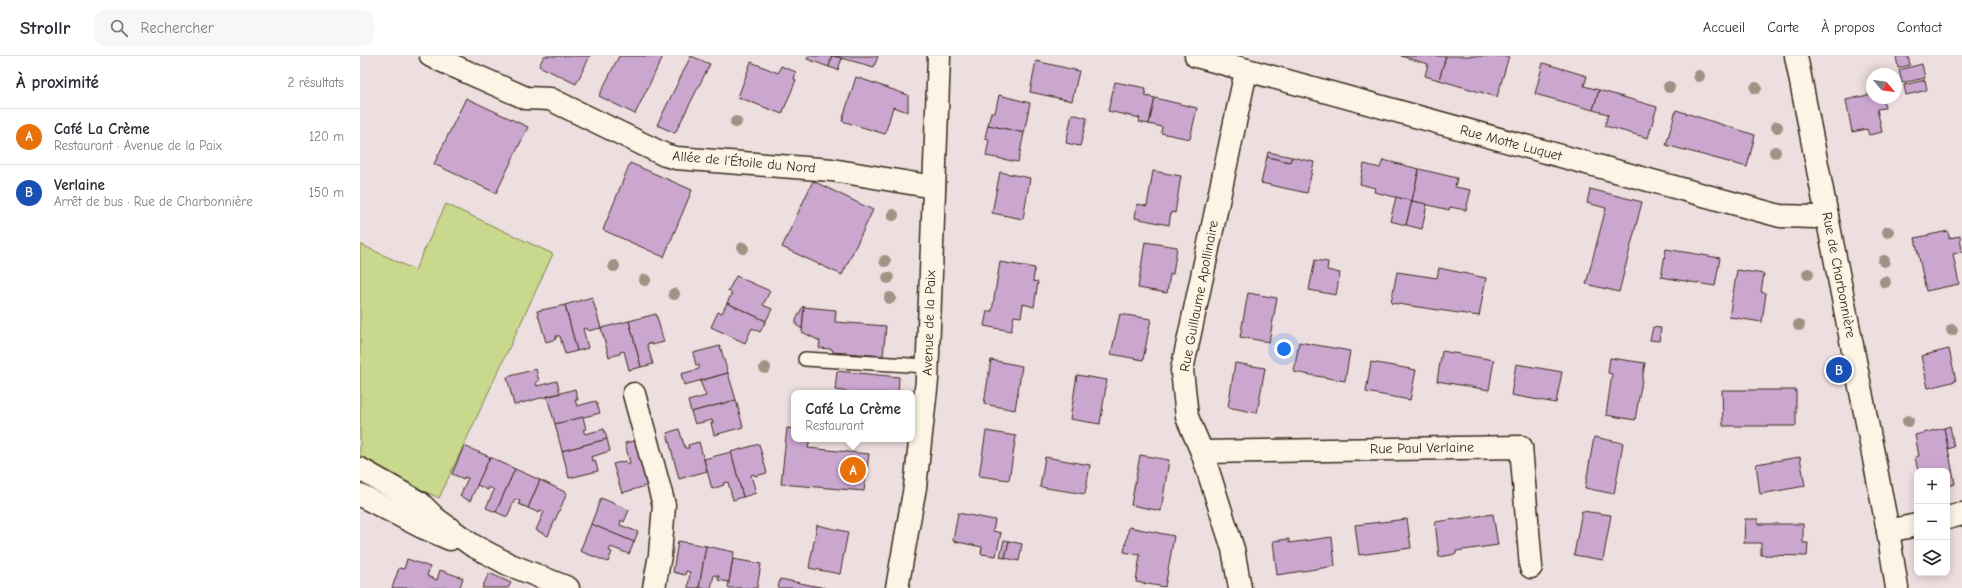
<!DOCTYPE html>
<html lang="fr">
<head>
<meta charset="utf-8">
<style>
	:root { --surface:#fff; --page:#f7f7f7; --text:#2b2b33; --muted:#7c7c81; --line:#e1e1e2; --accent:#c8321e }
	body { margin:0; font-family:"Comic Neue",sans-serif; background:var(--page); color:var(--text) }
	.controls { position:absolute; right:12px; bottom:12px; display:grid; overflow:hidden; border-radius:8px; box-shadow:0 2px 10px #0003 }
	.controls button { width:36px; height:36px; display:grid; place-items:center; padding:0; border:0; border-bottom:1px solid var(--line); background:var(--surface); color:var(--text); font:20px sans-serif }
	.compass { position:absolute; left:1506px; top:12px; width:36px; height:36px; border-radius:50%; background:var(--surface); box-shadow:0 2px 10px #0003; rotate:119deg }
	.you { position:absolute; left:924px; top:293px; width:14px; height:14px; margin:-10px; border:3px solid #fff; border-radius:50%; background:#1a73e8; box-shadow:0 0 0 6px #1a73e833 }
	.badge { display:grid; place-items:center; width:26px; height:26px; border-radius:50%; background:var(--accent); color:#fff; font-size:13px; font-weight:700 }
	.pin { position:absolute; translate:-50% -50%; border:2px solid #fff; box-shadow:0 1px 4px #0006 }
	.popup { position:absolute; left:431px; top:334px; width:124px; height:52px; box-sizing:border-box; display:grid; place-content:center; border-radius:8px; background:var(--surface); filter:drop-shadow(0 1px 3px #0005); font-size:13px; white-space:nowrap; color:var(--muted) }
	.popup b { font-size:15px; color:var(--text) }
	.popup::after { content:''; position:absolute; left:50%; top:100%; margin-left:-8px; border:8px solid transparent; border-top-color:var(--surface) }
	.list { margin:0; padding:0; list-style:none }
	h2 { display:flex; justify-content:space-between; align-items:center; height:52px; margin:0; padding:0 16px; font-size:17px }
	h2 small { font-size:13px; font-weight:400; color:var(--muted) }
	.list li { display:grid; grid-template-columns:26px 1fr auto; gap:12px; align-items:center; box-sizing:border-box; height:56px; padding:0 16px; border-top:1px solid var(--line) }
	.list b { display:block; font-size:15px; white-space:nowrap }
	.list p { margin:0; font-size:13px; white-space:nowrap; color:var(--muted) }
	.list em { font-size:13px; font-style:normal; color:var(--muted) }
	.icon { flex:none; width:22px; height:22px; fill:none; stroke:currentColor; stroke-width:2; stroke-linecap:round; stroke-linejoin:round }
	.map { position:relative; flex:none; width:1602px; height:532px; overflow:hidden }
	header { display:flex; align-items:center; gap:24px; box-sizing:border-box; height:56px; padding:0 20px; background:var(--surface); border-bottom:1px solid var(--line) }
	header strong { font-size:19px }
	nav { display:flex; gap:22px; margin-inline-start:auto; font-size:14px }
	.search { width:280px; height:36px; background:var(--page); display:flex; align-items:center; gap:10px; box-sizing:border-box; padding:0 14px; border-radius:12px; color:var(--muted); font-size:15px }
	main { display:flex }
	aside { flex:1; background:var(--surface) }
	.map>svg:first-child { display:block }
	.green { fill:#c8d88c; stroke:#828155 }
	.building { fill:#cba7d0; stroke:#3b2a1e }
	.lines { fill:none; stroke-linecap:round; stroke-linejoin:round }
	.lane-casing { stroke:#3b2a1e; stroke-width:16 }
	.street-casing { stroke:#3b2a1e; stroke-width:25 }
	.secondary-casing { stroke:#3b2a1e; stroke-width:25 }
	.lane { stroke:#fcf5e5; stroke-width:13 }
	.street { stroke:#fcf5e5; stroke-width:22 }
	.secondary { stroke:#fcf5e5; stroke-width:22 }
	.tree { fill:#9e9384 }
	.labels { text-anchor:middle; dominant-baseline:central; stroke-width:4; stroke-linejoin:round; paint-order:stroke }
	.street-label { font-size:14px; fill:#3b2a1e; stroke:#fcf5e5 }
</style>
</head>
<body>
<header>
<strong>Strollr</strong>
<div class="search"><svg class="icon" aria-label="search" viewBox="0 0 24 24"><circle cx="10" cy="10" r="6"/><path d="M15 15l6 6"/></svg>Rechercher</div>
<nav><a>Accueil</a><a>Carte</a><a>À propos</a><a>Contact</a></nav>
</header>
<main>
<aside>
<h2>À proximité<small>2 résultats</small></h2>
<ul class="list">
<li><span class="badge" style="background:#e8710a">A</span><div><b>Café La Crème</b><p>Restaurant · Avenue de la Paix</p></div><em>120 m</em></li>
<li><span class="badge" style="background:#1a4fb4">B</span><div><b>Verlaine</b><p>Arrêt de bus · Rue de Charbonnière</p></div><em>150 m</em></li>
</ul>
</aside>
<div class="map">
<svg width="1602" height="532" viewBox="0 0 1602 532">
	<rect width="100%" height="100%" fill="#eddedf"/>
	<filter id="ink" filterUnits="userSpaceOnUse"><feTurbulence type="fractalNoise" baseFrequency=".025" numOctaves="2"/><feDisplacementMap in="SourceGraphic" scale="8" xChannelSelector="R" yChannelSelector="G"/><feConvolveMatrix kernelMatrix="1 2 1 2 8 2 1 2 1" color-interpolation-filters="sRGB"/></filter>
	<g filter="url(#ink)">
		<path class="green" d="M 86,148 L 193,198 L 79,442 L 0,405 L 0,188 L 55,214 Z"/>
		<g class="building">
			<path d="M 184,0 L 230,0 L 216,28 L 179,10 Z"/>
			<path d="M 259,0 L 303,0 L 275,58 L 239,40 Z"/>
			<path d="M 331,0 L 350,8 L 315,77 L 297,69 Z"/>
			<path d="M 448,0 L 472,0 L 469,11 L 447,3 Z"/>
			<path d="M 472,0 L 482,2 L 478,14 L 469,11 Z"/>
			<path d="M 474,0 L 518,0 L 514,11 Z"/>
			<path d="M 1041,0 L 1086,0 L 1079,24 L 1065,20 L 1068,8 Z"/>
			<path d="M 1086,0 L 1149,0 L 1137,41 L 1079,24 Z"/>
			<path d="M 1536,0 L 1548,0 L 1550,9 L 1538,12 Z"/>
			<path d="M 676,5 L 719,15 L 712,45 L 670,36 Z"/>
			<path d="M 391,6 L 418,17 L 421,10 L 436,16 L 434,23 L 436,24 L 422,58 L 378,41 Z"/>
			<path d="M 1183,7 L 1227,20 L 1224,30 L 1239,34 L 1233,54 L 1175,38 Z"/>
			<path d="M 1562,8 L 1565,22 L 1542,27 L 1539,14 Z"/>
			<path d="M 496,21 L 548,39 L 548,56 L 533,51 L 525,78 L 482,65 Z"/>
			<path d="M 1565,24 L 1567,34 L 1546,39 L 1544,29 Z"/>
			<path d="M 755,26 L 786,32 L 785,40 L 795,42 L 789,68 L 779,66 L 780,62 L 748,55 Z"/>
			<path d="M 1239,34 L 1297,51 L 1288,82 L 1245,70 L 1248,58 L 1233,54 Z"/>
			<path d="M 1512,38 L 1512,42 L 1523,42 L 1525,52 L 1517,53 L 1522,76 L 1509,79 L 1507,73 L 1492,76 L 1486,44 Z"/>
			<path d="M 639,39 L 670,47 L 664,77 L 628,69 L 631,56 L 635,57 Z"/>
			<path d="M 106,42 L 168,71 L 136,137 L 74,108 Z"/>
			<path d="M 795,42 L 837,52 L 830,83 L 801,77 L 802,71 L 789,68 Z"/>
			<path d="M 1316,54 L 1395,79 L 1387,111 L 1306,89 Z"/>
			<path d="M 712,58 L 727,62 L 720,90 L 706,87 Z"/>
			<path d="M 628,69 L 664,77 L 658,106 L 626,100 L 629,83 L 625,82 Z"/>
			<path d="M 908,96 L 932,101 L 930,106 L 907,101 Z"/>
			<path d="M 907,101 L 930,106 L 932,101 L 954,106 L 947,137 L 901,127 Z"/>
			<path d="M 1023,104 L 1059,113 L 1052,145 L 1014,136 L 1015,132 L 1000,128 L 1004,108 L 1020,112 Z"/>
			<path d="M 270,107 L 332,134 L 304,201 L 243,174 Z"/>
			<path d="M 1059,113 L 1097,122 L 1095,131 L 1111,134 L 1106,154 L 1090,151 L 1089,154 L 1052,145 Z"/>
			<path d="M 793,115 L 821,120 L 815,157 L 811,156 L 809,169 L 775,162 L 777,148 L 787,150 Z"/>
			<path d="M 640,116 L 670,122 L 663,163 L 632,157 Z"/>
			<path d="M 453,125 L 513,154 L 482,219 L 422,191 Z"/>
			<path d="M 1230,133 L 1282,146 L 1259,236 L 1226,228 L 1246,152 L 1227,147 Z"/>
			<path d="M 1036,141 L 1052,145 L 1046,169 L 1030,165 Z"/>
			<path d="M 1052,145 L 1067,148 L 1062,173 L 1046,169 Z"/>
			<path d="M 1588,175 L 1589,182 L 1600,180 L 1602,196 L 1593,198 L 1599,228 L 1566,235 L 1555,182 Z"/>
			<path d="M 785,186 L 817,191 L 813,218 L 810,218 L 807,237 L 778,232 Z"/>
			<path d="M 1306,193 L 1360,202 L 1355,230 L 1301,221 Z"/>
			<path d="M 955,204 L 968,206 L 967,214 L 980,217 L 976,239 L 949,234 Z"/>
			<path d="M 640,206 L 675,212 L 673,225 L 678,226 L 674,251 L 663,248 L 661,261 L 654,260 L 651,275 L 624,270 L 627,255 L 632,255 Z"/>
			<path d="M 1079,212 L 1126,222 L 1119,260 L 1031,247 L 1037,216 L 1077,222 Z"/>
			<path d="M 1377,214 L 1404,218 L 1401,236 L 1406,237 L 1402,266 L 1369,261 Z"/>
			<path d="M 376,220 L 410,235 L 403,249 L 412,253 L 406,265 L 367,247 L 372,237 L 368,235 Z"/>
			<path d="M 888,237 L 917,242 L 909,286 L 880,281 Z"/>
			<path d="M 232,241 L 241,272 L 228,275 L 227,272 L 223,273 L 228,292 L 217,295 L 205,249 Z"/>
			<path d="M 367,247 L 406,265 L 400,276 L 392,272 L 385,287 L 351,271 L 358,256 L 362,257 Z"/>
			<path d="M 205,249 L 217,295 L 205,298 L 200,280 L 196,280 L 196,283 L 186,286 L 177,255 Z"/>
			<path d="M 443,250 L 444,251 L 442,273 L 436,269 L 436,264 Z"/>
			<path d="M 444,251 L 476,254 L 475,266 L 526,270 L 523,300 L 473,296 L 472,293 L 459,292 L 460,285 L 442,276 Z"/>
			<path d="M 296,258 L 304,286 L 292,289 L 291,287 L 287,288 L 293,308 L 281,311 L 269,265 Z"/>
			<path d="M 760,258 L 791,263 L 783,304 L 751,298 Z"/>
			<path d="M 269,265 L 281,311 L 269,314 L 264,295 L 260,296 L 260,298 L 249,301 L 241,272 Z"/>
			<path d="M 1293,271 L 1301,272 L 1299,285 L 1290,284 Z"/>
			<path d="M 939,286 L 990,295 L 985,325 L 934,316 Z"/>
			<path d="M 360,290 L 368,317 L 324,329 L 321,318 L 339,313 L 339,309 L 336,309 L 333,297 Z"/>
			<path d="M 1589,293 L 1596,325 L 1568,332 L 1561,300 Z"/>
			<path d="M 1082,295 L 1134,304 L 1129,334 L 1077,325 Z"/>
			<path d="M 1250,302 L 1285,307 L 1275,364 L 1246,359 L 1252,318 L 1248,317 Z"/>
			<path d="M 631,304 L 662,310 L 655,354 L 624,348 Z"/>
			<path d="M 1011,306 L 1056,314 L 1050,344 L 1006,336 Z"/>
			<path d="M 875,307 L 905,312 L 897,357 L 868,351 Z"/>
			<path d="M 1156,308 L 1202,316 L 1196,347 L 1151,339 Z"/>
			<path d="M 176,313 L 179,325 L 176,326 L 177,330 L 197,325 L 200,337 L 154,349 L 147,321 Z"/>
			<path d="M 477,315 L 539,321 L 538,337 L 490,337 L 490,336 L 475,334 Z"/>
			<path d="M 368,317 L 376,344 L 331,356 L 328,345 L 346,340 L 340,325 Z"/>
			<path d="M 717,319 L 747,324 L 740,368 L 710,363 Z"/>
			<path d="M 215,333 L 218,344 L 215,344 L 217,350 L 236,345 L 240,357 L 195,368 L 187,341 Z"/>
			<path d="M 1362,334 L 1436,334 L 1436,370 L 1363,370 Z"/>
			<path d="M 376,344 L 383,371 L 354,379 L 351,367 L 353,367 L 352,364 L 335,368 L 331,356 Z"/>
			<path d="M 223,361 L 226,373 L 223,374 L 225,378 L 244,373 L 247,383 L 202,395 L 195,368 Z"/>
			<path d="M 1590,370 L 1594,391 L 1588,393 L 1584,372 Z"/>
			<path d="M 427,372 L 434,373 L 434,383 L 450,383 L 448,392 L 509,398 L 504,435 L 421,428 Z"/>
			<path d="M 1584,372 L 1595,428 L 1587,430 L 1587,415 L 1558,415 L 1555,401 L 1559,400 L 1555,379 Z"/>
			<path d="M 319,373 L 325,392 L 329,392 L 328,389 L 339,386 L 347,415 L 319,423 L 307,377 Z"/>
			<path d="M 626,375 L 656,380 L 649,424 L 619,420 Z"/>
			<path d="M 1234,381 L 1263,387 L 1254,438 L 1225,432 Z"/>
			<path d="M 247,383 L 250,395 L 231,401 L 232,405 L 235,404 L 238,415 L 209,422 L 202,395 Z"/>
			<path d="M 277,384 L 289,429 L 262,437 L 253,408 L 266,405 L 267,408 L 270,407 L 265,387 Z"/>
			<path d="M 399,388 L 407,417 L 395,420 L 394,418 L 391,419 L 396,437 L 383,441 L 371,396 Z"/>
			<path d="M 104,390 L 130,401 L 110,445 L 100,440 L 108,422 L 104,421 L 104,423 L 92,418 Z"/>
			<path d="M 371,396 L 383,441 L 373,444 L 368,426 L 363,427 L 364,429 L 352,433 L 344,403 Z"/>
			<path d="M 780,399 L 809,404 L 801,455 L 771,449 Z"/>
			<path d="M 130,401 L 155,413 L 136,456 L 126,452 L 134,434 L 129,431 L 128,434 L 117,429 Z"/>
			<path d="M 685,401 L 730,409 L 725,438 L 680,431 Z"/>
			<path d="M 1440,401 L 1445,430 L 1400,438 L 1396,408 Z"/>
			<path d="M 155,413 L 180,424 L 168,452 L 159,448 L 160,445 L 155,443 L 147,461 L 136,456 Z"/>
			<path d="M 180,424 L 207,437 L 188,480 L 176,474 L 184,456 L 180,454 L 179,457 L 168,452 Z"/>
			<path d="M 241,442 L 269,454 L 264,466 L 261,464 L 260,469 L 278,476 L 274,486 L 231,468 Z"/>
			<path d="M 1222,455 L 1251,459 L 1243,504 L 1214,499 Z"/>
			<path d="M 598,457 L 635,464 L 633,475 L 641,477 L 636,500 L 621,498 L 622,491 L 593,485 Z"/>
			<path d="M 1133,458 L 1138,489 L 1096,495 L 1096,498 L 1079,501 L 1075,466 Z"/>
			<path d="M 1047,463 L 1051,492 L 999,499 L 995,469 Z"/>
			<path d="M 1385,463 L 1398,463 L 1398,468 L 1443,468 L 1443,487 L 1448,487 L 1447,500 L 1401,499 L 1401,487 L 1384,487 Z"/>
			<path d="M 231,468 L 274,486 L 269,498 L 251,491 L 249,495 L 252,496 L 248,506 L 220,495 Z"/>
			<path d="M 457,469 L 488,476 L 480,518 L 449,512 Z"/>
			<path d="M 769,471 L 814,480 L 805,531 L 776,526 L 780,499 L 764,496 Z"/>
			<path d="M 972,481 L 975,510 L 917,519 L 913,485 L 929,483 L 929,487 Z"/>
			<path d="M 644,484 L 649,485 L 645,502 L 640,501 Z"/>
			<path d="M 318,485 L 346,490 L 339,532 L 328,532 L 330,516 L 326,515 L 325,519 L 313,516 Z"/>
			<path d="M 649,485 L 662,488 L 659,505 L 645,502 Z"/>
			<path d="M 346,490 L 374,496 L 369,526 L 358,524 L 359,520 L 354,519 L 351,532 L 339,532 Z"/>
			<path d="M 47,503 L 70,511 L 67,520 L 77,524 L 80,514 L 103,522 L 100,531 L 103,532 L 32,532 L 39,512 L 44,513 Z"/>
			<path d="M 373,503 L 401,508 L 397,532 L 368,532 Z"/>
			<path d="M 129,517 L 151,527 L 148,532 L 122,532 Z"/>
			<path d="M 420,523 L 465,532 L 418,532 Z"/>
		</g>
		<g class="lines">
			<defs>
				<path id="lane" d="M 445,303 L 567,310"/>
				<g id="street">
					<path d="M 71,0 L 166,42 L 190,43 L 305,99 L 316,102 L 472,114 L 574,131"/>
					<path d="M 836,0 L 1420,160 L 1455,161 L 1467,159"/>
					<path d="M 274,338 L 304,449 L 300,499 L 294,532"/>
					<path d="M 842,396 L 1161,391 L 1171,511"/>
					<path d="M 0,413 L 60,447 L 76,463 L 112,489 L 148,508 L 208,532"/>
					<path d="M 0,439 L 62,471 L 90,483"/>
					<path d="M 1587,462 L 1602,458"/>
					<path d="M 1528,475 L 1557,469"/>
					<path d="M 880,532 L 873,493 L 842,396 L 827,361 L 822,314 L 886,15"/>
				</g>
				<g id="secondary">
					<path d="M 1436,0 L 1528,475 L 1537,532"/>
					<path d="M 537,532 L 555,431 L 567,324 L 579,0"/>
				</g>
			</defs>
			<use href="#lane" class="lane-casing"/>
			<use href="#street" class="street-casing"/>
			<use href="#secondary" class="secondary-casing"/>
			<use href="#lane" class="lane"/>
			<use href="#street" class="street"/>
			<use href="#secondary" class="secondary"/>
		</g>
		<g class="tree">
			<circle cx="1339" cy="20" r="6"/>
			<circle cx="1309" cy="31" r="6"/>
			<circle cx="1396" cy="32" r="6"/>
			<circle cx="376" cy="66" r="6"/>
			<circle cx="1417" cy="71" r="6"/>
			<circle cx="1415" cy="96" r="6"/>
			<circle cx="533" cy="159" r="6"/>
			<circle cx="1528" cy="176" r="6"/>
			<circle cx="383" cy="192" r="6"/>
			<circle cx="525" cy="205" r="6"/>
			<circle cx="1524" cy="205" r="6"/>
			<circle cx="254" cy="210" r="6"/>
			<circle cx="1448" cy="218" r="6"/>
			<circle cx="528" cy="222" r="6"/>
			<circle cx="285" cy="224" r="6"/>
			<circle cx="1525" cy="226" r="6"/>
			<circle cx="314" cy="238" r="6"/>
			<circle cx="530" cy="242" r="6"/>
			<circle cx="1439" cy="269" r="6"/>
			<circle cx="1592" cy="274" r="6"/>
			<circle cx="405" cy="312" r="6"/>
			<circle cx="1548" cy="365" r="6"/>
		</g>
	</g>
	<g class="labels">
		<g class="street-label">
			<text transform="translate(1151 87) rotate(15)">Rue Motte Luquet</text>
			<text transform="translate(384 106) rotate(5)">Allée de l'Étoile du Nord</text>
			<text transform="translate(1479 219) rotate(79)">Rue de Charbonnière</text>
			<text transform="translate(839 240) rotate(-79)">Rue Guillaume Apollinaire</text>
			<text transform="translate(569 267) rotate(-88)">Avenue de la Paix</text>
			<text transform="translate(1062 392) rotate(-1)">Rue Paul Verlaine</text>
		</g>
	</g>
</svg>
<div class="controls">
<button>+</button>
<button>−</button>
<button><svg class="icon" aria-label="layers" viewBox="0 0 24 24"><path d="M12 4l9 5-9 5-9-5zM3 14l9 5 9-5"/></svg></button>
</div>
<svg class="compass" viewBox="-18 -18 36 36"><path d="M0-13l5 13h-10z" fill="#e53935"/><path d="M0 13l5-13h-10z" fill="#7c7c81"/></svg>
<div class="you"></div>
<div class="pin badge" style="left:493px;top:414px;background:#e8710a">A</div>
<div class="popup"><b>Café La Crème</b>Restaurant</div>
<div class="pin badge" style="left:1479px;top:314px;background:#1a4fb4">B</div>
</div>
</main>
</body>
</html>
